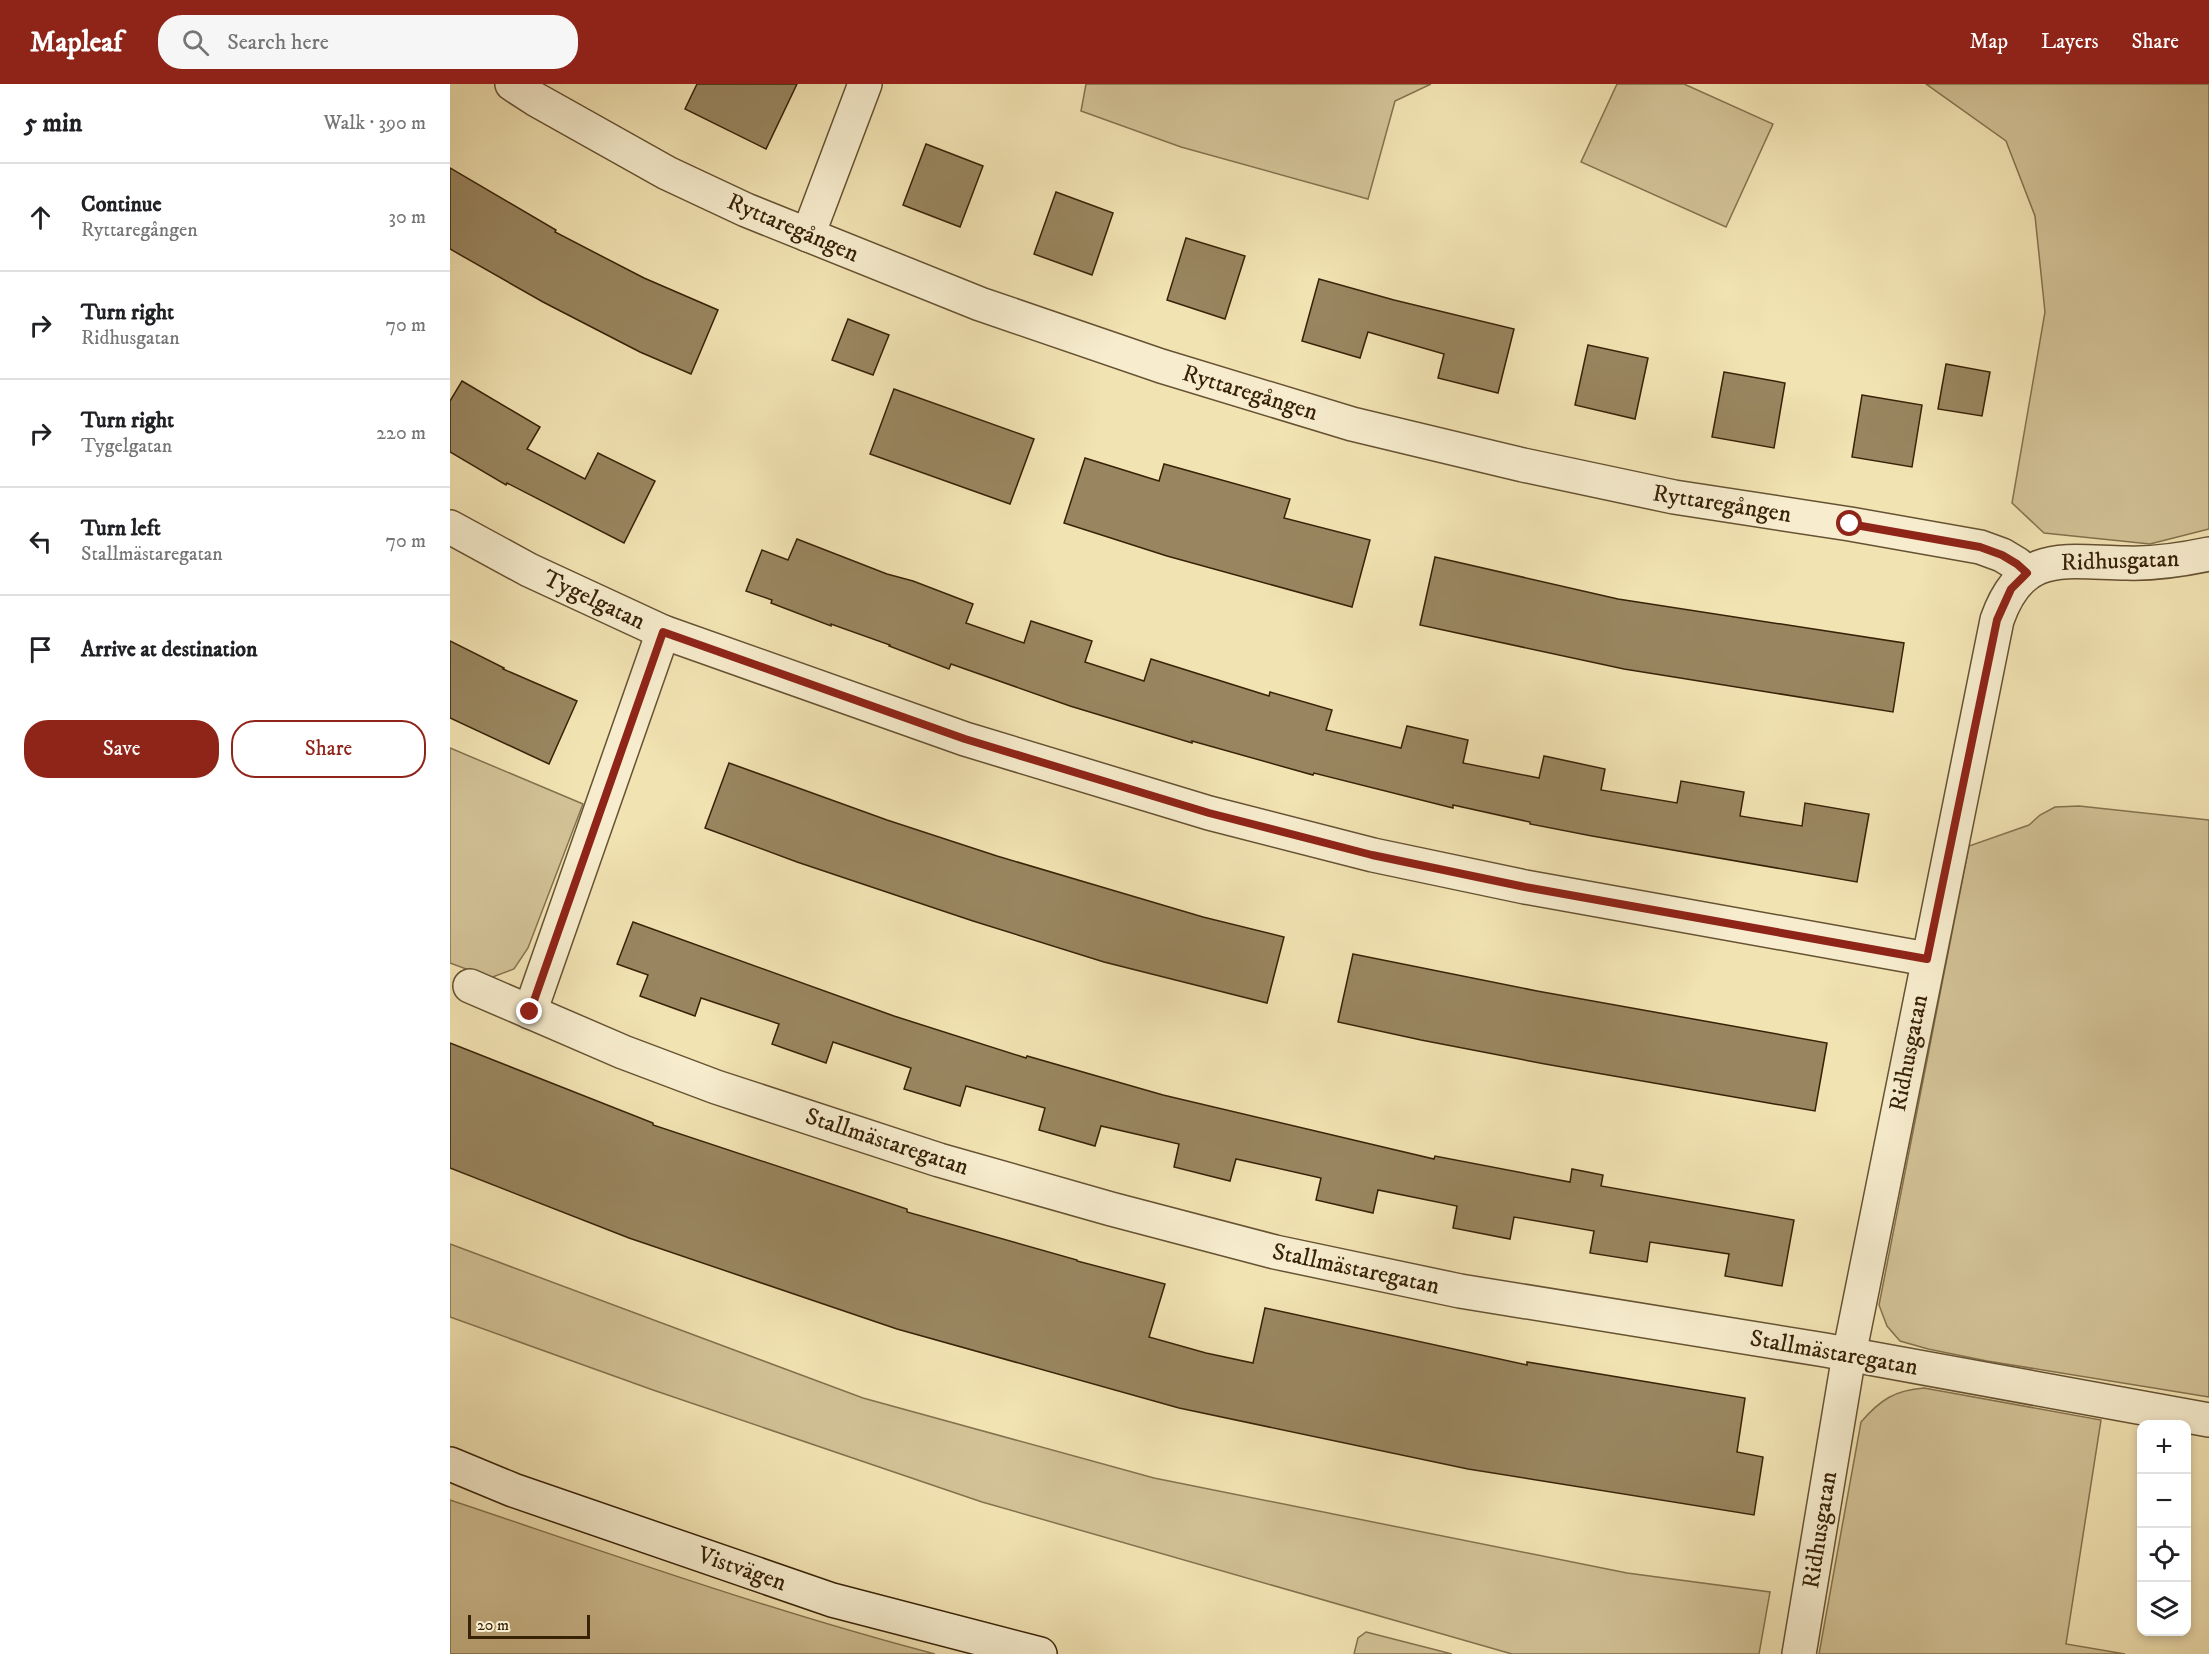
<!DOCTYPE html>
<html lang="en">
<head>
<meta charset="utf-8">
<style>
	:root { --surface:#fff; --page:#f6f6f6; --text:#202124; --muted:#757577; --line:#e0e0e0; --accent:#8f2418 }
	body { margin:0; font-family:"IM FELL DW Pica",serif; background:var(--page); color:var(--text) }
	.controls { position:absolute; right:18px; bottom:18px; display:grid; overflow:hidden; border-radius:12px; box-shadow:0 3px 9px #0003 }
	.controls button { width:54px; height:54px; display:grid; place-items:center; padding:0; border:0; border-bottom:2px solid var(--line); background:var(--surface); color:var(--text); font:30px sans-serif }
	.scale { position:absolute; left:18px; bottom:15px; width:122px; box-sizing:border-box; padding-left:6px; border:3px solid #382207; border-top:0; font-size:16px; line-height:21px; white-space:nowrap; color:#382207; -webkit-text-stroke:4px #f7edce; paint-order:stroke }
	.stop { position:absolute; width:18px; height:18px; margin:-14px; border:4px solid #8f2418; border-radius:50%; background:#fff }
	.stop.end { background:#8f2418; border-color:#fff; box-shadow:0 2px 6px #0008 }
	.list { margin:0; padding:0; list-style:none }
	h2 { display:flex; justify-content:space-between; align-items:center; height:78px; margin:0; padding:0 24px; font-size:26px }
	h2 small { font-size:20px; font-weight:400; color:var(--muted) }
	.list li { display:grid; grid-template-columns:39px 1fr auto; gap:18px; align-items:center; box-sizing:border-box; height:108px; padding:0 24px; border-top:2px solid var(--line) }
	.list b { display:block; font-size:22px; white-space:nowrap }
	.list p { margin:0; font-size:20px; white-space:nowrap; color:var(--muted) }
	.list em { font-size:20px; font-style:normal; color:var(--muted) }
	.actions { display:flex; gap:12px; padding:18px 24px }
	.actions a { flex:1; padding:14px 0; border:2px solid var(--accent); border-radius:24px; text-align:center; font-size:21px; color:var(--accent) }
	.actions .main { background:var(--accent); color:#fff }
	.icon { flex:none; width:33px; height:33px; fill:none; stroke:currentColor; stroke-width:2; stroke-linecap:round; stroke-linejoin:round }
	.map { position:relative; flex:none; width:1759px; height:1570px; overflow:hidden }
	header { display:flex; align-items:center; gap:36px; box-sizing:border-box; height:84px; padding:0 30px; background:var(--accent); color:#fff }
	header strong { font-size:28px }
	nav { display:flex; gap:33px; margin-inline-start:auto; font-size:21px }
	.search { width:420px; height:54px; background:var(--page); display:flex; align-items:center; gap:15px; box-sizing:border-box; padding:0 21px; border-radius:24px; color:var(--muted); font-size:22px }
	main { display:flex }
	aside { flex:1; background:var(--surface) }
	.map>svg:first-child { display:block }
	.green { fill:#d2c296; stroke:#85724e; stroke-width:1.5 }
	.building { fill:#998660; stroke:#382207; stroke-width:1.5 }
	.lines { fill:none; stroke-linecap:round; stroke-linejoin:round }
	.street-casing { stroke:#665232; stroke-width:36 }
	.secondary-casing { stroke:#382207; stroke-width:36 }
	.street { stroke:#f7edce; stroke-width:33 }
	.secondary { stroke:#f7edce; stroke-width:33 }
	.route { stroke:#8f2418; stroke-width:8 }
	.labels { text-anchor:middle; dominant-baseline:central; stroke-width:4.5; stroke-linejoin:round; paint-order:stroke }
	.street-label { font-size:24px; fill:#382207; stroke:#f7edce }
</style>
</head>
<body>
<header>
<strong>Mapleaf</strong>
<div class="search"><svg class="icon" aria-label="search" viewBox="0 0 24 24"><circle cx="10" cy="10" r="6"/><path d="M15 15l6 6"/></svg>Search here</div>
<nav><a>Map</a><a>Layers</a><a>Share</a></nav>
</header>
<main>
<aside>
<h2>5 min<small>Walk · 390 m</small></h2>
<ul class="list">
<li><svg class="icon" aria-label="ahead" viewBox="0 0 24 24"><path d="M12 20V5M6 11l6-6 6 6"/></svg><div><b>Continue</b><p>Ryttaregången</p></div><em>30 m</em></li>
<li><svg class="icon" aria-label="right" viewBox="0 0 24 24"><path d="M7 20v-9h11M14 6l5 5-5 5"/></svg><div><b>Turn right</b><p>Ridhusgatan</p></div><em>70 m</em></li>
<li><svg class="icon" aria-label="right" viewBox="0 0 24 24"><path d="M7 20v-9h11M14 6l5 5-5 5"/></svg><div><b>Turn right</b><p>Tygelgatan</p></div><em>220 m</em></li>
<li><svg class="icon" aria-label="left" viewBox="0 0 24 24"><path d="M17 20v-9H6M10 6l-5 5 5 5"/></svg><div><b>Turn left</b><p>Stallmästaregatan</p></div><em>70 m</em></li>
<li><svg class="icon" aria-label="arrive" viewBox="0 0 24 24"><path d="M6 21V4h12l-3 4 3 4H6"/></svg><div><b>Arrive at destination</b></div></li>
</ul>
<div class="actions"><a class="main">Save</a><a>Share</a></div>
</aside>
<div class="map">
<svg width="1759" height="1570" viewBox="0 0 1759 1570">
	<rect width="100%" height="100%" fill="#f2e3b3"/>
	<filter id="stains"><feTurbulence type="fractalNoise" baseFrequency=".00333" numOctaves="4"/><feColorMatrix values="0 0 0 0 .2 0 0 0 0 .09 0 0 0 0 .02 0 0 0 .5 -.17"/></filter>
	<radialGradient id="worn" r=".72"><stop offset=".6" stop-color="#630" stop-opacity="0"/><stop offset="1" stop-color="#630" stop-opacity=".3"/></radialGradient>
	<g class="green">
		<path d="M 636,0 L 981,0 L 945,17 L 918,115 L 731,63 L 631,27 Z"/>
		<path d="M 1167,0 L 1234,0 L 1323,40 L 1276,143 L 1131,78 Z"/>
		<path d="M 1476,0 L 1759,0 L 1759,445 L 1700,460 L 1594,449 L 1562,419 L 1595,228 L 1585,132 L 1556,57 Z"/>
		<path d="M 0,664 L 133,720 L 78,864 L 64,885 L 40,894 L 0,879 Z"/>
		<path d="M 1629,722 L 1759,736 L 1759,1313 L 1537,1277 L 1478,1265 L 1450,1257 L 1437,1242 L 1429,1221 L 1519,762 L 1579,741 L 1590,731 L 1605,723 Z"/>
		<path d="M 0,1160 L 413,1314 L 704,1394 L 1177,1489 L 1320,1508 L 1309,1570 L 1062,1570 L 532,1418 L 203,1306 L 0,1233 Z"/>
		<path d="M 1474,1304 L 1651,1336 L 1616,1560 L 1675,1570 L 1369,1570 L 1411,1338 C 1430,1316 1445,1306 1474,1304 Z"/>
		<path d="M 0,1416 C 161,1470 321,1527 485,1570 L 0,1570 Z"/>
		<path d="M 916,1548 L 1002,1570 L 904,1570 L 908,1554 Z"/>
	</g>
	<g class="building">
		<path d="M 247,0 L 347,0 L 316,65 L 235,25 Z"/>
		<path d="M 476,60 L 533,82 L 510,143 L 453,121 Z"/>
		<path d="M 0,84 L 106,146 L 105,148 L 194,194 L 268,226 L 241,290 L 190,268 L 93,218 L 0,165 Z"/>
		<path d="M 606,108 L 663,129 L 642,191 L 584,170 Z"/>
		<path d="M 736,154 L 795,172 L 775,235 L 717,216 Z"/>
		<path d="M 869,195 L 944,216 L 1064,245 L 1048,309 L 988,294 L 994,270 L 918,248 L 910,274 L 852,257 Z"/>
		<path d="M 398,235 L 439,251 L 423,291 L 382,276 Z"/>
		<path d="M 1138,261 L 1198,274 L 1185,335 L 1125,321 Z"/>
		<path d="M 1496,280 L 1540,288 L 1532,332 L 1488,325 Z"/>
		<path d="M 1274,288 L 1335,299 L 1324,364 L 1262,353 Z"/>
		<path d="M 12,297 L 90,343 L 77,365 L 135,395 L 148,369 L 205,397 L 174,459 L 57,399 L 56,401 L 0,368 L 0,317 Z"/>
		<path d="M 444,305 L 584,355 L 560,420 L 420,370 Z"/>
		<path d="M 1412,311 L 1472,321 L 1462,383 L 1402,373 Z"/>
		<path d="M 635,374 L 709,397 L 714,380 L 840,415 L 834,434 L 920,456 L 902,523 L 717,472 L 614,439 Z"/>
		<path d="M 347,455 L 437,490 L 463,497 L 523,520 L 516,539 L 574,559 L 581,537 L 642,557 L 635,578 L 694,597 L 701,575 L 819,612 L 820,608 L 882,626 L 876,646 L 951,664 L 957,642 L 1018,656 L 1013,679 L 1089,694 L 1094,672 L 1155,685 L 1151,706 L 1227,719 L 1231,697 L 1294,708 L 1290,732 L 1352,742 L 1355,719 L 1419,730 L 1407,798 L 1142,752 L 1080,740 L 1080,738 L 1003,721 L 1003,724 L 864,689 L 863,691 L 742,657 L 742,659 L 620,622 L 501,580 L 499,585 L 439,562 L 440,561 L 381,540 L 381,542 L 321,519 L 322,516 L 296,507 L 312,466 L 338,476 Z"/>
		<path d="M 985,473 L 1168,515 L 1454,559 L 1443,628 L 1174,585 L 970,541 Z"/>
		<path d="M 0,557 L 54,584 L 53,585 L 127,617 L 99,680 L 0,634 Z"/>
		<path d="M 279,679 L 437,736 L 547,772 L 753,833 L 834,853 L 817,919 L 654,878 L 523,837 L 347,778 L 255,744 Z"/>
		<path d="M 183,838 L 444,932 L 576,974 L 577,972 L 713,1011 L 984,1075 L 985,1072 L 1120,1098 L 1122,1085 L 1153,1091 L 1151,1102 L 1344,1136 L 1332,1202 L 1275,1192 L 1279,1170 L 1200,1158 L 1197,1178 L 1140,1169 L 1144,1147 L 1064,1133 L 1060,1155 L 1003,1144 L 1007,1122 L 928,1106 L 923,1129 L 866,1116 L 871,1094 L 786,1075 L 780,1097 L 724,1083 L 729,1060 L 651,1042 L 645,1062 L 589,1046 L 595,1024 L 516,1002 L 510,1022 L 454,1005 L 461,984 L 383,958 L 376,979 L 322,960 L 329,940 L 251,914 L 245,932 L 190,912 L 198,891 L 167,880 Z"/>
		<path d="M 903,870 L 1087,907 L 1377,959 L 1365,1027 L 1095,980 L 971,956 L 888,938 Z"/>
		<path d="M 0,959 L 203,1039 L 203,1041 L 457,1125 L 457,1128 L 627,1176 L 627,1177 L 715,1200 L 699,1253 L 756,1269 L 803,1279 L 815,1224 L 1077,1281 L 1077,1278 L 1295,1314 L 1287,1368 L 1313,1373 L 1304,1431 L 1018,1385 L 729,1324 L 447,1245 L 179,1154 L 0,1084 Z"/>
	</g>
	<g class="lines">
		<defs>
			<g id="street">
				<path d="M 62,0 L 85,15 L 217,89 L 296,126 L 530,220 L 711,282 L 902,340 L 1073,381 L 1224,413 L 1400,440 L 1530,463 L 1552,471 L 1567,480 L 1577,489"/>
				<path d="M 358,151 L 415,0"/>
				<path d="M 0,443 L 79,486 L 213,548 L 515,655 L 759,729 L 923,771 L 1075,803 L 1477,875"/>
				<path d="M 20,902 L 173,968 L 266,1003 L 489,1076 L 661,1125 L 825,1168 L 1010,1207 L 1375,1266 L 1759,1336"/>
				<path d="M 80,928 L 213,548"/>
				<path d="M 1349,1570 L 1399,1271 L 1547,536 C 1572,465 1613,478 1676,479 C 1704,480 1731,476 1759,470"/>
			</g>
			<path id="secondary" d="M 0,1380 L 63,1406 L 382,1516 L 590,1570"/>
		</defs>
		<use href="#street" class="street-casing"/>
		<use href="#secondary" class="secondary-casing"/>
		<use href="#street" class="street"/>
		<use href="#secondary" class="secondary"/>
	</g>
	<g class="lines">
		<path class="route" d="M 80,928 L 213,548 L 515,655 L 759,729 L 922,771 L 1075,803 L 1477,875 L 1547,536 L 1561,505 L 1577,489 L 1567,480 L 1552,471 L 1530,463 L 1400,440"/>
	</g>
	<g class="labels">
		<g class="street-label">
			<text transform="translate(343 144) rotate(23)">Ryttaregången</text>
			<text transform="translate(800 309) rotate(17)">Ryttaregången</text>
			<text transform="translate(1272 420) rotate(9)">Ryttaregången</text>
			<text transform="translate(1670 477) rotate(-2)">Ridhusgatan</text>
			<text transform="translate(144 516) rotate(25)">Tygelgatan</text>
			<text transform="translate(1459 969) rotate(-79)">Ridhusgatan</text>
			<text transform="translate(437 1058) rotate(18)">Stallmästaregatan</text>
			<text transform="translate(906 1185) rotate(12)">Stallmästaregatan</text>
			<text transform="translate(1384 1269) rotate(10)">Stallmästaregatan</text>
			<text transform="translate(1370 1446) rotate(-81)">Ridhusgatan</text>
			<text transform="translate(292 1485) rotate(19)">Vistvägen</text>
		</g>
	</g>
	<rect width="100%" height="100%" filter="url(#stains)"/>
	<rect width="100%" height="100%" fill="url(#worn)"/>
</svg>
<div class="controls">
<button>+</button>
<button>−</button>
<button><svg class="icon" aria-label="locate" viewBox="0 0 24 24"><circle cx="12" cy="12" r="6"/><path d="M12 2v4M12 18v4M2 12h4M18 12h4"/></svg></button>
<button><svg class="icon" aria-label="layers" viewBox="0 0 24 24"><path d="M12 4l9 5-9 5-9-5zM3 14l9 5 9-5"/></svg></button>
</div>
<div class="scale">20 m</div>
<div class="stop" style="left:1400px;top:440px"></div>
<div class="stop end" style="left:80px;top:928px"></div>
</div>
</main>
</body>
</html>
